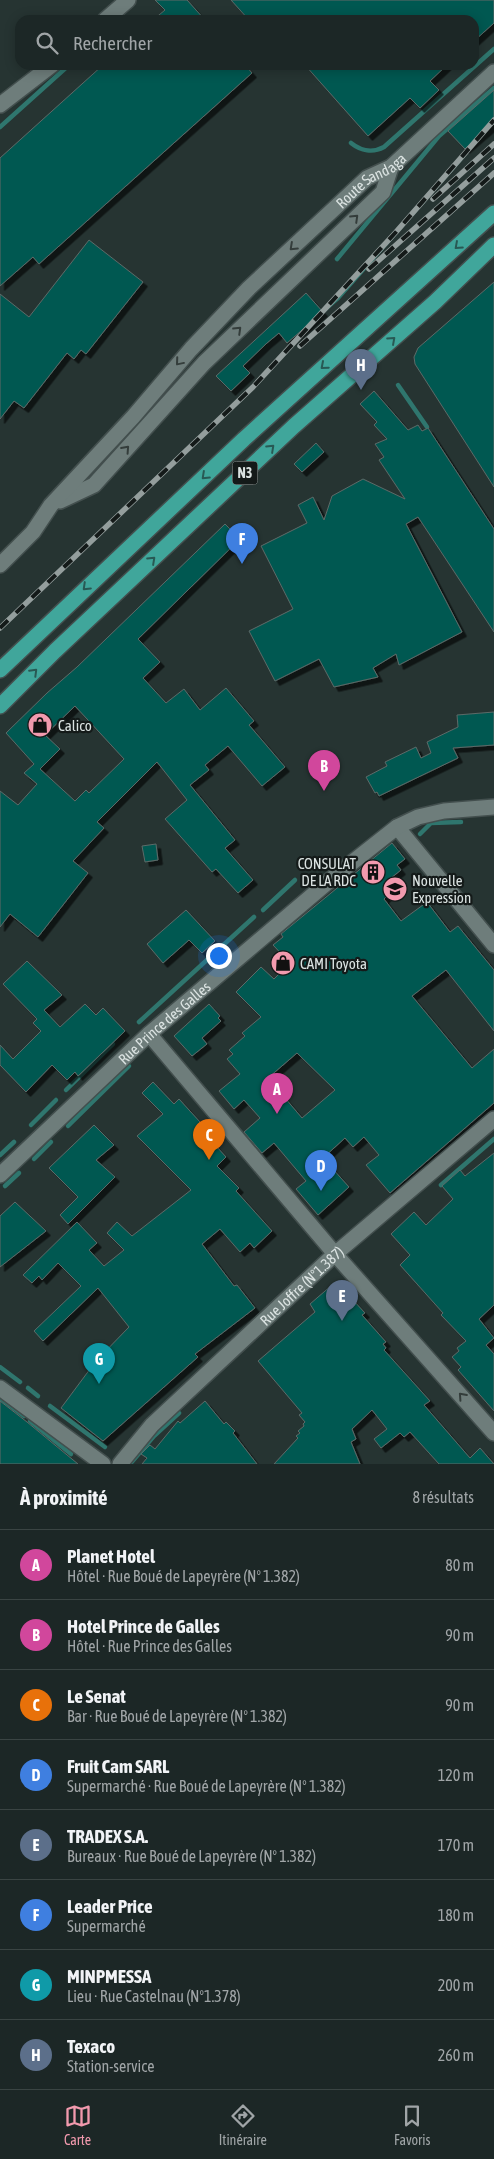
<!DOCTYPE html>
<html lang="fr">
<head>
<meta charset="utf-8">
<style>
	:root { --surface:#1c2726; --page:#293332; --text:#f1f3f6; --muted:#a0a5a7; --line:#3a4443; --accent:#f29aae }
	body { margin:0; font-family:"Asap Condensed",sans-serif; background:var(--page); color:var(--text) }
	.you { position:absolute; left:218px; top:955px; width:18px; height:18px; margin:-12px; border:4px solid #fff; border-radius:50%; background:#1a73e8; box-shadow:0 0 0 8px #1a73e833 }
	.badge { display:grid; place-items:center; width:32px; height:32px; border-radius:50%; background:var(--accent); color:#fff; font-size:16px; font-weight:700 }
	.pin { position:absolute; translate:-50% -41px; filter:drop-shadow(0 1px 2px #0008) }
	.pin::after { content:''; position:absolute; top:26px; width:18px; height:15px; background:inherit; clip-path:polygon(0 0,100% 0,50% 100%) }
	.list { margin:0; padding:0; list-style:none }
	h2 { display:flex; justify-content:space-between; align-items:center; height:65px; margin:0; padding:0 20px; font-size:21px }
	h2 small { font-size:16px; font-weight:400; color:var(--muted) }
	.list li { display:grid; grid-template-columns:32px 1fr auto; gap:15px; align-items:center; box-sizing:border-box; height:70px; padding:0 20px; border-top:1px solid var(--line) }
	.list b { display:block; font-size:19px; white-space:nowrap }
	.list p { margin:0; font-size:16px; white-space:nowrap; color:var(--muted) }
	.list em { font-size:16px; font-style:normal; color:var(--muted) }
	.icon { flex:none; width:28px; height:28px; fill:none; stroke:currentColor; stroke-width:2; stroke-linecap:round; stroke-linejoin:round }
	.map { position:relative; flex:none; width:494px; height:1464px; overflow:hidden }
	.search { position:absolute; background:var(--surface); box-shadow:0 2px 12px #0003; left:15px; right:15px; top:15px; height:55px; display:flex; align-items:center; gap:12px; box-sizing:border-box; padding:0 18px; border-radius:15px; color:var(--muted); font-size:19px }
	.sheet { height:625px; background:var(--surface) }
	nav { display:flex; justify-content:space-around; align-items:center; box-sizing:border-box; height:70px; border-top:1px solid var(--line); background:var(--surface); font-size:14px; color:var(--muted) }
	nav a { display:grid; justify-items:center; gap:2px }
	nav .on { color:var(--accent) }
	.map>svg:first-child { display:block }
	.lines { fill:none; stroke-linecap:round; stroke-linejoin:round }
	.stream { stroke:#2f766e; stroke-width:4.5 }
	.building { fill:#045851; stroke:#5c6a68; fill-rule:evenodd; filter:url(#shadow) }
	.minor-casing { stroke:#434f4e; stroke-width:18 }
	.highway-casing { stroke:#434f4e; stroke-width:18 }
	.minor { stroke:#6e7d7b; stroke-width:15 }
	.highway { stroke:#40a69b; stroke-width:15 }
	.rail-casing { stroke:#949e9d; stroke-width:5.5 }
	.rail { stroke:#141a19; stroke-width:4; stroke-dasharray:11; stroke-linecap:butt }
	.oneway { stroke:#343d3b }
	.oneway2 { stroke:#285954 }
	.labels { text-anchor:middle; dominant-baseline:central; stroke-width:4.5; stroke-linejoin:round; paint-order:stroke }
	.shield { fill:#141a19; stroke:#9fa7a6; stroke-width:1 }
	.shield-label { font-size:14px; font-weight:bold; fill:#dbe3e2 }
	.street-label { font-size:15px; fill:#dbe3e2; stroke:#141a19 }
	.poi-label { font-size:15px; fill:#dbe3e2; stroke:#141a19; text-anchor:start }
</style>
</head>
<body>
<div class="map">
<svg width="494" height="1464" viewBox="0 0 494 1464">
	<defs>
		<filter id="shadow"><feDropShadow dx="4.5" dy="4.5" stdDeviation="0" flood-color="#0009"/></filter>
	</defs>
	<rect width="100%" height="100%" fill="#263432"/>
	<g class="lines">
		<g class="stream">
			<path d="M 0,127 L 69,65"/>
			<path d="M 351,143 C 361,151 373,153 384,147 L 494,49"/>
			<path d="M 337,259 L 439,136 L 494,88"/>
			<path d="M 324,310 L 338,298 L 463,156"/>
			<path d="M 398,385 L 427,427"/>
			<path d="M 420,834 L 431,823 L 461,822"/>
			<path d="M 263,910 L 295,880"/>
			<path d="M 139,1022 L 254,917"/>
			<path d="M 66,1090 L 113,1044"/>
			<path d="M 31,1125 L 56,1100"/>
			<path d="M 68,1126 L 129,1066"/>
			<path d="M 0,1155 L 14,1142"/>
			<path d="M 34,1159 L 51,1142"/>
			<path d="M 441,1185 L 494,1139"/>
			<path d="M 5,1186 L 19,1173"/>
			<path d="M 0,1367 L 20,1382"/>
			<path d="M 28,1388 L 38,1396"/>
			<path d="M 0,1398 L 24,1416"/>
			<path d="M 50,1406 L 105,1447"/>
			<path d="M 30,1421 L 71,1454"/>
			<path d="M 130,1464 L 154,1436 L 179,1413"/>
		</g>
	</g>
	<g class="building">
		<path d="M 155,0 L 187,0 L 205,20 L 153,20 L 165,10 Z"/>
		<path d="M 231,0 L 494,0 L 494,23 L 474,41 L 474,20 L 249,20 Z"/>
		<path d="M 103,65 L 245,65 L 252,73 L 39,264 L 33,257 L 0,286 L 0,158 Z"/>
		<path d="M 305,65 L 447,65 L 430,81 L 439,90 L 420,108 L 410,98 L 368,136 Z"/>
		<path d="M 494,90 L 494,124 L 465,149 L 448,131 Z"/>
		<path d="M 89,240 L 143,282 L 86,354 L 81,350 L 74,359 L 67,353 L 24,408 L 14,401 L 0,419 L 0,294 L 29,317 Z"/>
		<path d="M 494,282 L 494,487 L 415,364 L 414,357 L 418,348 Z"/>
		<path d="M 306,293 L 323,312 L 287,343 L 279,333 L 267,343 L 243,366 L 250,373 L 231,391 L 216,376 Z"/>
		<path d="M 374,391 L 408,430 L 418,425 L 422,431 L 428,428 L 494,529 L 494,632 L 418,517 L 406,524 L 462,632 L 399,665 L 396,654 L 373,668 L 378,677 L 334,687 L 319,659 L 275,681 L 249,631 L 293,609 L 261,546 L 307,523 L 298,505 L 313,497 L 324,520 L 332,496 L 363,479 L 405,499 L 379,460 L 384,457 L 375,444 L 387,439 L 374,425 L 377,422 L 360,404 Z"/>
		<path d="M 316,443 L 324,452 L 302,472 L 294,464 Z"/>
		<path d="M 225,524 L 240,539 L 138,639 L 160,662 L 143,678 L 166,703 L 184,689 L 200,710 L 226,688 L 254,721 L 249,725 L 285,767 L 262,786 L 228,746 L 205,765 L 209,770 L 190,785 L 235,840 L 225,848 L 253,880 L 238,893 L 216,869 L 212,872 L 165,819 L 187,800 L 157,762 L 97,822 L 104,828 L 73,861 L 88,873 L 38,937 L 10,914 L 0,927 L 0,791 L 18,805 L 37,784 L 24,773 L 34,764 L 6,733 L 47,693 L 77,667 ZM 75,706 L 124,759 L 89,793 L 86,790 L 75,801 L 40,769 L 60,749 L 45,735 Z"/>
		<path d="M 494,712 L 494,745 L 453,748 L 458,758 L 379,796 L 377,792 L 375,793 L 366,777 L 387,766 L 385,762 L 416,747 L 421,758 L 431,753 L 427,742 L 458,727 L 457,715 Z"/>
		<path d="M 392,843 L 405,859 L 397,865 L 401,870 L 386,882 L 393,890 L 384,899 L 401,921 L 427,902 L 450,932 L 458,926 L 494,970 L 494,1031 L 446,970 L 412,996 L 472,1068 L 494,1049 L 494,1103 L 390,1193 L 366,1165 L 379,1155 L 364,1137 L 353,1147 L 345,1138 L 323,1158 L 349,1187 L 318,1215 L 296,1189 L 306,1181 L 274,1143 L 262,1153 L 244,1132 L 260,1118 L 244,1100 L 234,1109 L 219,1091 L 240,1074 L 227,1059 L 233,1054 L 229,1050 L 245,1036 L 242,1033 L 261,1017 L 236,992 L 261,967 L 274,979 L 290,963 L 273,945 L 283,937 L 281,934 ZM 297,1053 L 335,1090 L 302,1118 L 268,1078 Z"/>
		<path d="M 156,844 L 158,860 L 145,862 L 142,846 Z"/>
		<path d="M 186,910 L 215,941 L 202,953 L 189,940 L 163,963 L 147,944 Z"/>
		<path d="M 27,961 L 62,995 L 44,1010 L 60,1027 L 85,1004 L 96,1015 L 103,1008 L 125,1031 L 78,1076 L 75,1072 L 67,1080 L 52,1065 L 26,1092 L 0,1065 L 0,1045 L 13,1059 L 41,1031 L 33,1023 L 37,1019 L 3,984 Z"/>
		<path d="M 209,1004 L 220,1016 L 218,1018 L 221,1021 L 202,1038 L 207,1044 L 192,1056 L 174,1036 Z"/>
		<path d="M 153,1082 L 174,1104 L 179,1099 L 200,1122 L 197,1125 L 226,1157 L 217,1166 L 239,1188 L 236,1191 L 272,1231 L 254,1248 L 250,1243 L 240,1252 L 220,1229 L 202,1244 L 234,1286 L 237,1285 L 255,1308 L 195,1354 L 198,1357 L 103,1441 L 61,1408 L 96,1361 L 129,1327 L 98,1288 L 43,1341 L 34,1331 L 81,1286 L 58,1263 L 42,1280 L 39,1276 L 32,1283 L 23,1275 L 77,1222 L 97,1243 L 89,1250 L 104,1266 L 124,1250 L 107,1233 L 117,1222 L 132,1236 L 191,1190 L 137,1136 L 163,1114 L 142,1093 Z"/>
		<path d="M 94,1125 L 114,1145 L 96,1160 L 115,1177 L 68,1224 L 60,1215 L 78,1197 L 49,1168 Z"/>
		<path d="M 494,1153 L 494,1305 L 479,1319 L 494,1338 L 486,1345 L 494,1354 L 494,1411 L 458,1370 L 461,1367 L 452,1357 L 459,1351 L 457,1348 L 466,1341 L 441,1315 L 443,1313 L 400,1265 L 410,1255 L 391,1234 L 414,1212 L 426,1225 L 453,1199 L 442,1186 L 460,1170 L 465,1176 Z"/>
		<path d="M 15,1202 L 46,1231 L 0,1267 L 0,1216 Z"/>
		<path d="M 332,1285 L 340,1286 L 365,1313 L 362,1315 L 386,1342 L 383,1344 L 386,1348 L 384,1350 L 430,1401 L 424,1405 L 470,1458 L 480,1448 L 494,1464 L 439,1464 L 410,1432 L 404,1437 L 400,1433 L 381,1448 L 374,1439 L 387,1429 L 372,1410 L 352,1429 L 356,1439 L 351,1442 L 360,1464 L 274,1464 L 298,1438 L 296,1436 L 300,1433 L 298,1431 L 304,1426 L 303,1424 L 305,1422 L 299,1415 L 302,1413 L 258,1361 L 315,1312 L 310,1304 Z"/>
		<path d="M 0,1401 L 27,1422 L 78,1464 L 0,1464 Z"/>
		<path d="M 205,1401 L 224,1424 L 226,1422 L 235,1431 L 233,1433 L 257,1464 L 142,1464 L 147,1458 L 141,1454 L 150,1445 L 155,1449 L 178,1421 L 180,1423 Z"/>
	</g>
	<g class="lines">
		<defs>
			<g id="minor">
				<path d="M 105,20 L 128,0"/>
				<path d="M 0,105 L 52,65"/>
				<path d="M 60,501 L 94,485 L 204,363 L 383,192 L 391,167"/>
				<path id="s1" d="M 0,565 L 33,532 L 51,505 L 133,417 L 191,349 L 249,288 L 367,178 L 391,167 L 494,72"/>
				<path d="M 397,827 L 494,945"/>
				<path d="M 149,1034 L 335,1254 L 494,1433"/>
				<path id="s2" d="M 0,1175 L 149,1034 L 335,876 L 397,827 L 418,817 L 444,811 L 494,807"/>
				<path d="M 0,1388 L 103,1464"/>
				<path id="s3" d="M 120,1464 L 152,1425 L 335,1254 L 494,1119"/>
			</g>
			<g id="highway">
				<path d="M 0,670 L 244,439 L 494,213"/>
				<path d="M 0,706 L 55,651 L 294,426 L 435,302 L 494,245"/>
			</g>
		</defs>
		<use href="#minor" class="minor-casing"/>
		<use href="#highway" class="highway-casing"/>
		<use href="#minor" class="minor"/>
		<use href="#highway" class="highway"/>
		<defs>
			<g id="rail">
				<path d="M 433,199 L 494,144"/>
				<path d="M 369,269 L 494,158"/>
				<path d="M 300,346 L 494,173"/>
				<path d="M 0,628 L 253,387 L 396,232 L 494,120"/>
			</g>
		</defs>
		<use href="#rail" class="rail-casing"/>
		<use href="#rail" class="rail"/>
	</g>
	<defs><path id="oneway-chevron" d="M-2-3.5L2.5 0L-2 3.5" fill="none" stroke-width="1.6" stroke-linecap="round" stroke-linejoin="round" transform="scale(1.25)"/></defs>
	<g class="oneway">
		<use href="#oneway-chevron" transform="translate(355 218) rotate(-44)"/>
		<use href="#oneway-chevron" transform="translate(293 247) rotate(137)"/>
		<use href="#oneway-chevron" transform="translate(238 330) rotate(-44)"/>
		<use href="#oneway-chevron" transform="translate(179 362) rotate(130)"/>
		<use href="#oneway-chevron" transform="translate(126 449) rotate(-48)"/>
		<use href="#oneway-chevron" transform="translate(462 1396) rotate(-132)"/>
	</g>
	<g class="oneway2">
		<use href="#oneway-chevron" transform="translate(458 246) rotate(138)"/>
		<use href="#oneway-chevron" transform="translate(392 340) rotate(-42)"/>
		<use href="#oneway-chevron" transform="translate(324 366) rotate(139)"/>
		<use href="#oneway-chevron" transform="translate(271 448) rotate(-43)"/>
		<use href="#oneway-chevron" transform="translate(205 476) rotate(137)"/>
		<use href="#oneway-chevron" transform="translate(152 560) rotate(-43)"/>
		<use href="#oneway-chevron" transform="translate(86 587) rotate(136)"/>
		<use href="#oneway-chevron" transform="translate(34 672) rotate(-45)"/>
	</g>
	<defs>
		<symbol id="shop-disc" viewBox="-11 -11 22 22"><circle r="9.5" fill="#f29aae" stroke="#141a19"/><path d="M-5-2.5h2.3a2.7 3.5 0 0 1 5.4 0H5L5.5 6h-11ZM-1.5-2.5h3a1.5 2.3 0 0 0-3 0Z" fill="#111"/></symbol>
		<symbol id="building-disc" viewBox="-11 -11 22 22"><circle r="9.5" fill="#f29aae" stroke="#141a19"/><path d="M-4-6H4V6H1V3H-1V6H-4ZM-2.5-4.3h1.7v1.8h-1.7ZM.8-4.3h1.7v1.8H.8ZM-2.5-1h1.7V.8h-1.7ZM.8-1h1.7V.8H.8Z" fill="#111"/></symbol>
		<symbol id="school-disc" viewBox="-11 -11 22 22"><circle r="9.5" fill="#f29aae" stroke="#141a19"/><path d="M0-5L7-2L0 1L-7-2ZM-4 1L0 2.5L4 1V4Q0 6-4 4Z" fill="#111"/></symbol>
	</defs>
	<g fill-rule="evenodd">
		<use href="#shop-disc" x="26" y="711" width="28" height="28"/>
		<use href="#building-disc" x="359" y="858" width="28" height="28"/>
		<use href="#school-disc" x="381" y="875" width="28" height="28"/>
		<use href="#shop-disc" x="269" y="949" width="28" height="28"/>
	</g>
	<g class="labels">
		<rect class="shield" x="232.5" y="461.5" width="25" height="23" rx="4"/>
		<g class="shield-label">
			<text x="245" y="473">N3</text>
		</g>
		<g class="street-label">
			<text stroke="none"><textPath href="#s1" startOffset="536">Route Sandaga</textPath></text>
			<text stroke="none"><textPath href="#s2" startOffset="224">Rue Prince des Galles</textPath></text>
			<text stroke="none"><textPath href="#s3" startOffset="255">Rue Joffre (N°1.387)</textPath></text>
		</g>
		<g class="poi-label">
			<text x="58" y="725">Calico</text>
			<text x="356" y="863" text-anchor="end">CONSULAT<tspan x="356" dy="17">DE LA RDC</tspan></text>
			<text x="412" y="880">Nouvelle<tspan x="412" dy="17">Expression</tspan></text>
			<text x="300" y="963">CAMI Toyota</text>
		</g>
	</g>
</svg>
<div class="you"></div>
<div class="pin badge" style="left:277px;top:1114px;background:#d1479c">A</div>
<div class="pin badge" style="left:324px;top:791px;background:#d1479c">B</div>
<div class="pin badge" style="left:209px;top:1160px;background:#e8710a">C</div>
<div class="pin badge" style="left:321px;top:1191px;background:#3f7fe0">D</div>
<div class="pin badge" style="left:342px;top:1321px;background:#5c6f8a">E</div>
<div class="pin badge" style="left:242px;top:564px;background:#3f7fe0">F</div>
<div class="pin badge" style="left:99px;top:1384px;background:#0f9aa8">G</div>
<div class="pin badge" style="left:361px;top:390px;background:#5c6f8a">H</div>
<div class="search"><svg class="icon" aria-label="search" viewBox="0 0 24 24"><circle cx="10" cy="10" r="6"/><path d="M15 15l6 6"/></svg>Rechercher</div>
</div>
<section class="sheet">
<h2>À proximité<small>8 résultats</small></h2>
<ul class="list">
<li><span class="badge" style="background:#d1479c">A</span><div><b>Planet Hotel</b><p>Hôtel · Rue Boué de Lapeyrère (N° 1.382)</p></div><em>80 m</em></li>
<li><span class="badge" style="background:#d1479c">B</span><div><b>Hotel Prince de Galles</b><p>Hôtel · Rue Prince des Galles</p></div><em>90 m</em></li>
<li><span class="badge" style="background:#e8710a">C</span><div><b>Le Senat</b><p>Bar · Rue Boué de Lapeyrère (N° 1.382)</p></div><em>90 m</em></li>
<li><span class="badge" style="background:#3f7fe0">D</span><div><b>Fruit Cam SARL</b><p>Supermarché · Rue Boué de Lapeyrère (N° 1.382)</p></div><em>120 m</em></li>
<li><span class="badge" style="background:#5c6f8a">E</span><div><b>TRADEX S.A.</b><p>Bureaux · Rue Boué de Lapeyrère (N° 1.382)</p></div><em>170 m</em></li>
<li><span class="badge" style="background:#3f7fe0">F</span><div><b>Leader Price</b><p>Supermarché</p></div><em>180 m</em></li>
<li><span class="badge" style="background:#0f9aa8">G</span><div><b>MINPMESSA</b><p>Lieu · Rue Castelnau (N°1.378)</p></div><em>200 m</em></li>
<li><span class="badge" style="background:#5c6f8a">H</span><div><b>Texaco</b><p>Station-service</p></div><em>260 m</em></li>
</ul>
</section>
<nav>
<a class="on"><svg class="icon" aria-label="map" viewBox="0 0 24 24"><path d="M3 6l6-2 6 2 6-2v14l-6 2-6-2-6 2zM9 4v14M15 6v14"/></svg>Carte</a>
<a><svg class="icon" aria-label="directions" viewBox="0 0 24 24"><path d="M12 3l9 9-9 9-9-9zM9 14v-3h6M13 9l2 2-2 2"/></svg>Itinéraire</a>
<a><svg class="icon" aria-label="saved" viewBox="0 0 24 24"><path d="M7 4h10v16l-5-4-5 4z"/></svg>Favoris</a>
</nav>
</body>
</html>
